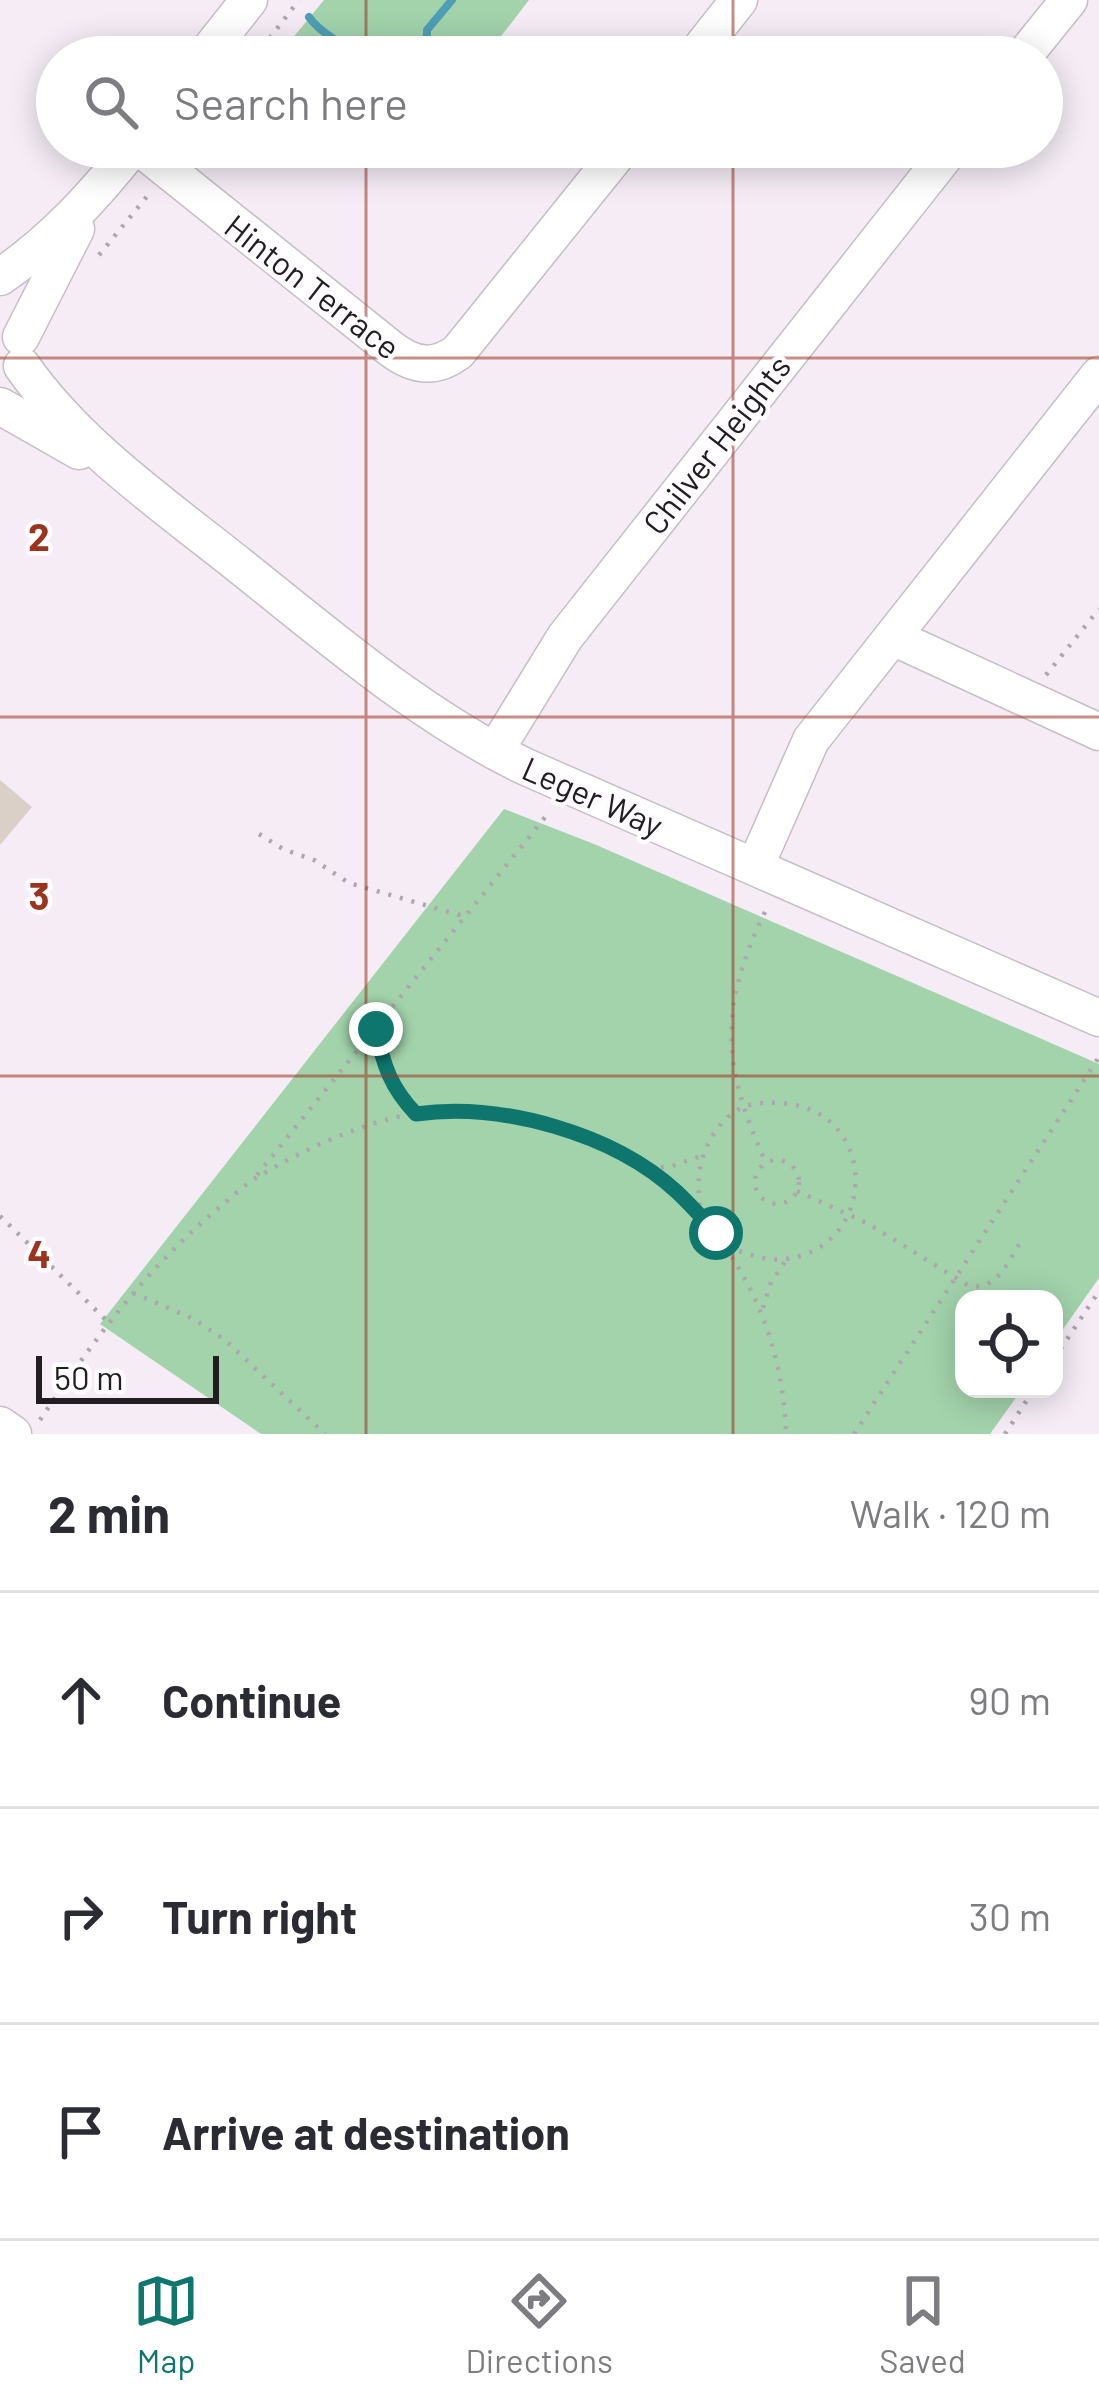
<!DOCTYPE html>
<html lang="en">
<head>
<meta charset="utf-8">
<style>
	:root { --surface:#fff; --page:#f7f7f7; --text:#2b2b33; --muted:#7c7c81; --line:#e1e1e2; --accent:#0f766e }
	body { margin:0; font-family:Barlow,sans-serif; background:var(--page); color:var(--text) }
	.controls { position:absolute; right:36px; bottom:36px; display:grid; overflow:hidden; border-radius:24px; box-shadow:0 6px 30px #0003 }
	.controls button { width:108px; height:108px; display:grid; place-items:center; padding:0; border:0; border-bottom:3px solid var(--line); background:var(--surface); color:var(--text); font:60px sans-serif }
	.scale { position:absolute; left:36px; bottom:30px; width:183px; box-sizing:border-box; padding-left:12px; border:6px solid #211d21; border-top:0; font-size:33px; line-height:42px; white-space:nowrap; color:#211d21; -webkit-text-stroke:9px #fefcfe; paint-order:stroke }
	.stop { position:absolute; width:36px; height:36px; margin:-27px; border:9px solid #0f766e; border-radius:50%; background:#fff }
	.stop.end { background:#0f766e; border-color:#fff; box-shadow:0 3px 12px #0008 }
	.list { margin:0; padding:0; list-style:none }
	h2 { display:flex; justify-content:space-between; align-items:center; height:156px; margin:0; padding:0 48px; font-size:51px }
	h2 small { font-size:39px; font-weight:400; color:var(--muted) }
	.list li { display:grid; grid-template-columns:78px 1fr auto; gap:36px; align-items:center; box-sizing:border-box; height:216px; padding:0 48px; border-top:3px solid var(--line) }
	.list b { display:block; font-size:45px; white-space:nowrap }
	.list em { font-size:39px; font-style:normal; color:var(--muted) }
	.icon { flex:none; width:66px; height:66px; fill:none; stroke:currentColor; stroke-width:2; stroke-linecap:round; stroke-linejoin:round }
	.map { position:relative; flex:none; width:1099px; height:1434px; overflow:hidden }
	.search { position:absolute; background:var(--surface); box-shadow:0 6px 30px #0003; left:36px; right:36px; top:36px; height:132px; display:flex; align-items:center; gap:30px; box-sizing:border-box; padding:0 42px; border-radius:66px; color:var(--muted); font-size:45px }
	.sheet { height:804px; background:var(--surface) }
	nav { display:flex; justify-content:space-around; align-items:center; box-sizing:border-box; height:168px; border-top:3px solid var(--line); background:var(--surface); font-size:33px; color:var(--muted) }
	nav a { display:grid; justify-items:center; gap:6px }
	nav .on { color:var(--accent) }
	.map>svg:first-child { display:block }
	.green { fill:#a2d3ab }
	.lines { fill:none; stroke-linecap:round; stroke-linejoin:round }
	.stream { stroke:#4e9eb6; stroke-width:8 }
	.building { fill:#dbd0c8 }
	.minor-casing { stroke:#c6bdc7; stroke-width:39 }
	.path { stroke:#ada6ae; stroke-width:4.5; stroke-dasharray:3 9; stroke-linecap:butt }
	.minor { stroke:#fff; stroke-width:36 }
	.route { stroke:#0f766e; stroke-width:15 }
	.grid { fill:none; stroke:#9c331f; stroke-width:3; stroke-opacity:0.55 }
	.labels { text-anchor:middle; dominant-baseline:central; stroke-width:9; stroke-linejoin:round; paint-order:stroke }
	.street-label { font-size:33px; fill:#211d21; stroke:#fefcfe }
	.grid-label { font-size:39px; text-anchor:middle; font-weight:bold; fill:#9c331f; stroke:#fefcfe; stroke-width:9; stroke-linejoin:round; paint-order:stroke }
</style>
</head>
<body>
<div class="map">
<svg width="1099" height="1434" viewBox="0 0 1099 1434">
	<rect width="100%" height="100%" fill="#f5ecf6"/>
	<g class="green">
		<path d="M 324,0 L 529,0 L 485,57 L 277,57 Z"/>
		<path d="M 504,809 L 594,844 L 1099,1064 L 1099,1278 L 1054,1342 L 1054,1299 L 964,1299 L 964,1389 L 1022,1389 L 990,1434 L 261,1434 L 100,1324 Z"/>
	</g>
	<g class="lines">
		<g class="stream">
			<path d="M 309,17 C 317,29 344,48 359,51 C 371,53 378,50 389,57"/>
			<path d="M 426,57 L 427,30 L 452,0"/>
		</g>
	</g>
	<path class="building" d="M 0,780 L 32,807 L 0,845 Z"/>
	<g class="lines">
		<defs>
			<g id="minor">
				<path d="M 204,57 L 249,0"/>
				<path d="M 694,57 L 739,0"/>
				<path d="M 1023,57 L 1069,0"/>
				<path d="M 139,147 L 390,348 C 413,366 434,370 458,352 L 623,147"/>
				<path d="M 0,277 C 53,241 93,197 133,147"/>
				<path d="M 21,337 L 76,229"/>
				<path d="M 22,366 C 78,446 164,505 239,565 C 331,638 420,716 526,767 L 1099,1018"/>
				<path d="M 0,406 L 79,451"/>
				<path d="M 895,638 L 1099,732"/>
				<path d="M 495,751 L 565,637 L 952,147"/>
				<path d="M 755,867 L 811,740 L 1099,375"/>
				<path d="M 0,1425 L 13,1434"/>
			</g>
		</defs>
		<use href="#minor" class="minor-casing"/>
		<g class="path">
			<path d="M 255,57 L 299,0"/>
			<path d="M 99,255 L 149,194"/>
			<path d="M 1046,675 L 1099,609"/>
			<path d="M 259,834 L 283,849 L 314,860 L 349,883 L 463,916"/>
			<path d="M 765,912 C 718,1009 722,1066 766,1163"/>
			<path d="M 376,1029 C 383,1065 391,1087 416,1114"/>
			<circle cx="777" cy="1182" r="22"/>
			<path d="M 649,1169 L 672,1166 L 701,1156"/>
			<path d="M 257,1175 L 546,816"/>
			<path d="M 797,1191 L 867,1223 L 969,1286 C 997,1291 1007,1263 1020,1243"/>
			<path d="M 0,1216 L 107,1321"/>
			<path d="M 702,1217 C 694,1179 699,1145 728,1117 C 743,1103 759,1102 779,1103 C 880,1107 880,1248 785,1259 C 764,1262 743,1252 723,1245"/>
			<path d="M 133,1293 L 194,1319 L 226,1341 L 325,1434"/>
			<path d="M 763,1308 L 771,1282 L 787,1259"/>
			<path d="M 1054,1359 L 1099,1291"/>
			<path d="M 40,1420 C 91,1344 144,1271 214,1212 C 228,1201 241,1187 256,1178 C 311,1145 379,1114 443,1110 C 473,1108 503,1115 533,1122 C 684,1156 781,1280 786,1434"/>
			<path d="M 854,1434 L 1099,1057"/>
			<path d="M 1005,1434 L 1034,1389"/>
		</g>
		<use href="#minor" class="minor"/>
	</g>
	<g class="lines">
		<path class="route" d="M 376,1029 C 383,1065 391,1088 416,1114 C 501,1102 613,1133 677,1192 C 691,1205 703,1219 716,1233"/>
	</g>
	<path class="grid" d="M 366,0 L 366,57M 733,0 L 733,57M 366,147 L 366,1434M 733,147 L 733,1434M 0,358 L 1099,358M 0,717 L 1099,717M 0,1076 L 1099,1076"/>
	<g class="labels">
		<g class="street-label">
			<text transform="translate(313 286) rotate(38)">Hinton Terrace</text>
			<text transform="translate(716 444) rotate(-52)">Chilver Heights</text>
			<text transform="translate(593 796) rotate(24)">Leger Way</text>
		</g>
	</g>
	<g class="grid-label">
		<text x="39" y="551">2</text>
		<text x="39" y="910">3</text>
		<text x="39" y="1268">4</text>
	</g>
</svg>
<div class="controls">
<button><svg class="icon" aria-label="locate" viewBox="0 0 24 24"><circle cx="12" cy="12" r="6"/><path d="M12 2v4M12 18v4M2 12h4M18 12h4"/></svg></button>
</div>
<div class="scale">50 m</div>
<div class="stop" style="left:716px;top:1233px"></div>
<div class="stop end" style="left:376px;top:1029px"></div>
<div class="search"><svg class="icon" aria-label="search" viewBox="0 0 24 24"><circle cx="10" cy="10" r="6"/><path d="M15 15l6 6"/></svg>Search here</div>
</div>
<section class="sheet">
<h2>2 min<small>Walk · 120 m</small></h2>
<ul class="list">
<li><svg class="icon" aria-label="ahead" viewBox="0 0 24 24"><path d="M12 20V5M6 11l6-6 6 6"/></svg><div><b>Continue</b></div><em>90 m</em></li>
<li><svg class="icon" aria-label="right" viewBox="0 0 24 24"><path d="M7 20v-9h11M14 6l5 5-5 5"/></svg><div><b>Turn right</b></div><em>30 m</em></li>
<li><svg class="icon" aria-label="arrive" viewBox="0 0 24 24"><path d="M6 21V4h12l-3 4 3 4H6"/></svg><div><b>Arrive at destination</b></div></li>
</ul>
</section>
<nav>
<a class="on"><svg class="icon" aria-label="map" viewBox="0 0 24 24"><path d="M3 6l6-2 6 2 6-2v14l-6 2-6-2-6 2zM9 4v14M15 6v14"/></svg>Map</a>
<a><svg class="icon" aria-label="directions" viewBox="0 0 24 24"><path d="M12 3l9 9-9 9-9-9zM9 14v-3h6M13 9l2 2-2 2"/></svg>Directions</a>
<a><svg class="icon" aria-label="saved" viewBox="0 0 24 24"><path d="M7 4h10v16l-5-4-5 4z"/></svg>Saved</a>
</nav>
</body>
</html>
